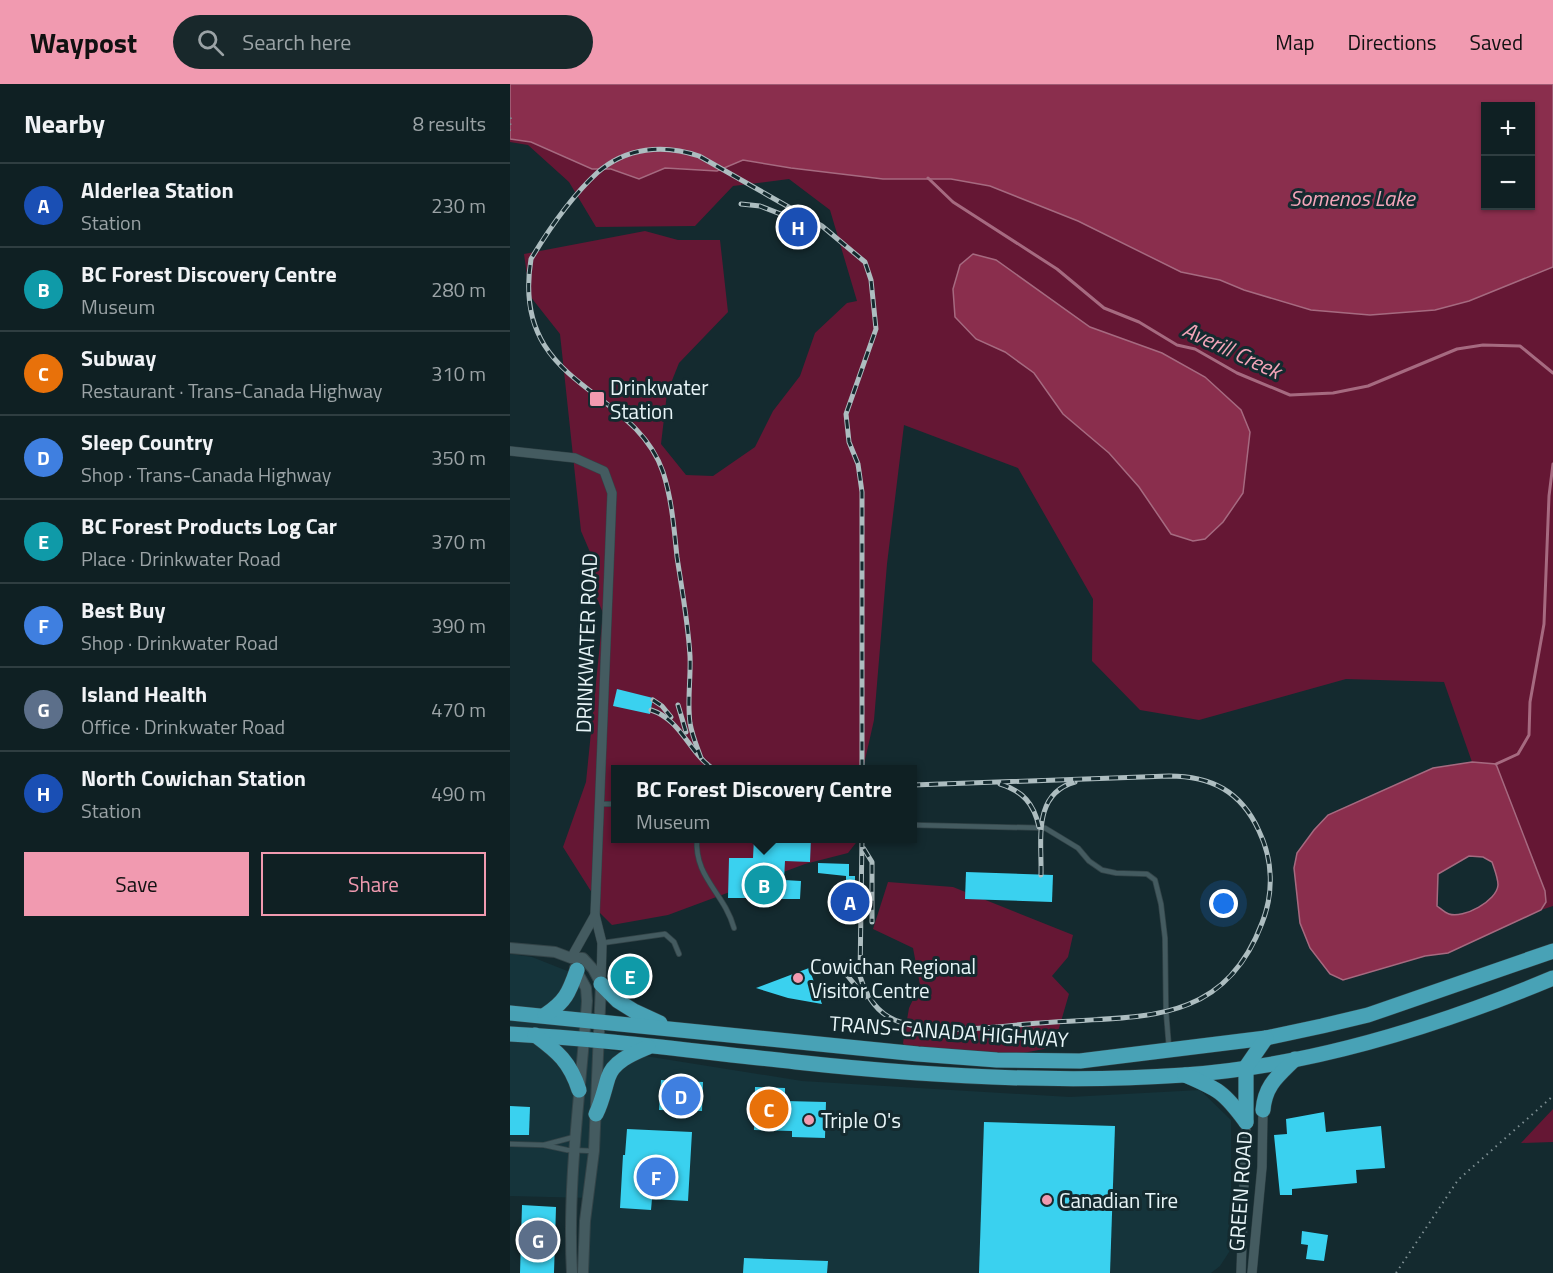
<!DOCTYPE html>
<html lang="en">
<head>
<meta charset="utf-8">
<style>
	:root { --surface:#0f2023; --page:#18282b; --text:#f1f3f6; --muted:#9ba3a6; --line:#2f3e41; --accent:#f19ab0 }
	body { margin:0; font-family:"Titillium Web",sans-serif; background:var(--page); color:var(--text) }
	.controls { position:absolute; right:18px; top:18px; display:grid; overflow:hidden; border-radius:0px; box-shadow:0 2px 4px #0004 }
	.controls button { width:54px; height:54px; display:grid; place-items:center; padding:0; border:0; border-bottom:2px solid var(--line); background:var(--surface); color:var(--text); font:30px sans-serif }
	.you { position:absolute; left:714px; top:820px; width:21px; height:21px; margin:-15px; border:4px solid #fff; border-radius:50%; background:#1a73e8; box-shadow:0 0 0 9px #1a73e833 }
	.badge { display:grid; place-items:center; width:39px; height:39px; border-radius:50%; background:var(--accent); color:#fff; font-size:20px; font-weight:700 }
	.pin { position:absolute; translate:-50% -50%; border:3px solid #fff; box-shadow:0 2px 6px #0006 }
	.popup { position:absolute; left:101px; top:681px; width:306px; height:78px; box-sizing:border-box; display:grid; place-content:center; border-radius:0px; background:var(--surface); filter:drop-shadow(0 2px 4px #0005); font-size:20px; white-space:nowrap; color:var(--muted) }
	.popup b { font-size:22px; color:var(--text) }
	.popup::after { content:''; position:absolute; left:50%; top:100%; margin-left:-12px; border:12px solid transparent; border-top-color:var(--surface) }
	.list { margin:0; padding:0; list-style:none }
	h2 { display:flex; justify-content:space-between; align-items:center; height:78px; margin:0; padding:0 24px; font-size:26px }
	h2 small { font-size:20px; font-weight:400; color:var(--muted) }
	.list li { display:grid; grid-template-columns:39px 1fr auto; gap:18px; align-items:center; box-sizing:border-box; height:84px; padding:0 24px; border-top:2px solid var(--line) }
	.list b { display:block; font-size:22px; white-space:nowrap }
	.list p { margin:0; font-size:20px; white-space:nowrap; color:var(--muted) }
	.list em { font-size:20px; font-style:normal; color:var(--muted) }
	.actions { display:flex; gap:12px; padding:18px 24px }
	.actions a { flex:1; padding:14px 0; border:2px solid var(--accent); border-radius:0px; text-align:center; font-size:21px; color:var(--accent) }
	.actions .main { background:var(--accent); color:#111 }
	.icon { flex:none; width:33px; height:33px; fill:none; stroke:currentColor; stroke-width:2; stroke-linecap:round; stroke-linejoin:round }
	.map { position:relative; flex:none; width:1043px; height:1189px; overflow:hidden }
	header { display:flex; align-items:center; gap:36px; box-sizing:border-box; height:84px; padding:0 30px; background:var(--accent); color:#111 }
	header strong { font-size:28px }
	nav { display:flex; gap:33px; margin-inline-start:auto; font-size:21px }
	.search { width:420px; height:54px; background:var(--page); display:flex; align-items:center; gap:15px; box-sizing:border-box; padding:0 21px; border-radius:33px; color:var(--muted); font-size:22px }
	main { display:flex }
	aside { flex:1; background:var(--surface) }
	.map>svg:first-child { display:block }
	.built { fill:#15343b }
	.green { fill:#651734 }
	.water { fill:#8a2e4d; stroke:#a66a80; stroke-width:1.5; fill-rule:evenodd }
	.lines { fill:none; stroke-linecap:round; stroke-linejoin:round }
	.stream { stroke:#a66a80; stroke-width:3 }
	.building { fill:#3ad1ef }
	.service-casing { stroke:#334448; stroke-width:6 }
	.minor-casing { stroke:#334448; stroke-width:10 }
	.tertiary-casing { stroke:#334448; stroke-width:12 }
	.trunk-casing { stroke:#334448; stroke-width:16 }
	.path { stroke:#7e8f93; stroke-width:2; stroke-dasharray:1.5 4.5; stroke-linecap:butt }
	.service { stroke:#445b60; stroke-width:4.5 }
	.minor { stroke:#445b60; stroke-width:9 }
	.tertiary { stroke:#445b60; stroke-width:10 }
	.trunk { stroke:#48a2b6; stroke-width:15 }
	.rail-casing { stroke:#adbdc0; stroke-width:5 }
	.rail { stroke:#142a2f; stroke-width:3; stroke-dasharray:9; stroke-linecap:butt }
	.poi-dot { fill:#f19ab0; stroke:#142a2f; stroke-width:2 }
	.labels { text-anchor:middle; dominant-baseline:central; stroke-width:6; stroke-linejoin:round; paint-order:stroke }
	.poi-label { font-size:21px; fill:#e8f5f8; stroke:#142a2f; text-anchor:start }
	.street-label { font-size:21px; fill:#e8f5f8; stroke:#142a2f }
	.water-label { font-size:22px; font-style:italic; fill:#f3a5b9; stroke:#142a2f }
</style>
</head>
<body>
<header>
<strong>Waypost</strong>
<div class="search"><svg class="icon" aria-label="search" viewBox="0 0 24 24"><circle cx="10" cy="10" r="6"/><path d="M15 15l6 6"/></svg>Search here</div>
<nav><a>Map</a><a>Directions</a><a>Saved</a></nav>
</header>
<main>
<aside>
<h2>Nearby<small>8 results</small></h2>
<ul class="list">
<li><span class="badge" style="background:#1a4fb4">A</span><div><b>Alderlea Station</b><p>Station</p></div><em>230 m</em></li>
<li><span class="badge" style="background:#0f9aa8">B</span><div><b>BC Forest Discovery Centre</b><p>Museum</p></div><em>280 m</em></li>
<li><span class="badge" style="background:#e8710a">C</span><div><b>Subway</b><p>Restaurant · Trans-Canada Highway</p></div><em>310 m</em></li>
<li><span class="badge" style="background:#3f7fe0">D</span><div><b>Sleep Country</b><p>Shop · Trans-Canada Highway</p></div><em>350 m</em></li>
<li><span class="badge" style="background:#0f9aa8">E</span><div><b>BC Forest Products Log Car</b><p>Place · Drinkwater Road</p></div><em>370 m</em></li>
<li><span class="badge" style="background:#3f7fe0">F</span><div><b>Best Buy</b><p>Shop · Drinkwater Road</p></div><em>390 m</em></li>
<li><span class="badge" style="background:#5c6f8a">G</span><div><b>Island Health</b><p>Office · Drinkwater Road</p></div><em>470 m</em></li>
<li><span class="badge" style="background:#1a4fb4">H</span><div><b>North Cowichan Station</b><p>Station</p></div><em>490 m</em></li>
</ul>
<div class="actions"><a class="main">Save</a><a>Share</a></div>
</aside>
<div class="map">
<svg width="1043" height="1189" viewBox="0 0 1043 1189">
	<rect width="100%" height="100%" fill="#142a2f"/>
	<path class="built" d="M 0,870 L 22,873 L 65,890 L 76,922 L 85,964 L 292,997 L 560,1013 L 690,1006 L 721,1036 L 721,1165 L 710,1182 L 701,1189 L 76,1189 L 79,1114 L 0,1112 Z"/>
	<g class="green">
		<path d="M 0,55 L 21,58 L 82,85 L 101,85 L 129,95 L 155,84 L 207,87 L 233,76 L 281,84 L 441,95 L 480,102 L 568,137 L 671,188 L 710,196 L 734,206 L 959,217 L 1043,183 L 1043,822 L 1031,826 L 1036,818 L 986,681 L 962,678 L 934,598 L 836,595 L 689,636 L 630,626 L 582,577 L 583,515 L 508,384 L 394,341 L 377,480 L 364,636 L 353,685 L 106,686 L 106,754 L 349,755 L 338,769 L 295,780 L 158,831 L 102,841 L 82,821 L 84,812 L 53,763 L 76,698 L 93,529 L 80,498 L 80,468 L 71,447 L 50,250 L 20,212 L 14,170 L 135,147 L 168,156 L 210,156 L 218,228 L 169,279 L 157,309 L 151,360 L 176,391 L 203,392 L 245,363 L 263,327 L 290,292 L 305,249 L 337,219 L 347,217 L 320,126 L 279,95 L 223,102 L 185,142 L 86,143 L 59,98 L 18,61 L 0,58 Z"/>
		<path d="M 378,798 L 443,803 L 563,851 L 558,873 L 542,892 L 559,910 L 547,951 L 539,964 L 513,969 L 398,969 L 393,959 L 399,924 L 410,901 L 403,864 L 363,845 Z"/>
		<path d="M 1043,1025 L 1043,1058 L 1011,1059 Z"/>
	</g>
	<g class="water">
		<path d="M 0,0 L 1043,0 L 1043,183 L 959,217 L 925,226 L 860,231 L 801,226 L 734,206 L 710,196 L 671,188 L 568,137 L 480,102 L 441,95 L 373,95 L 281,84 L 233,76 L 207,87 L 155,84 L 129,95 L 101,85 L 82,85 L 21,58 L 0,55 ZM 975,22 L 1020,22 L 1020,122 L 975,122 Z"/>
		<path d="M 463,170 L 486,176 L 580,243 L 652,269 L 695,293 L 731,326 L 740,348 L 733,409 L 713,438 L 695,455 L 683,457 L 661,450 L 629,403 L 599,369 L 553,330 L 524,289 L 495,268 L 466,255 L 445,233 L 443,205 L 450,181 Z"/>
		<path d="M 962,678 L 986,680 L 1035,807 L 1036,818 L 1031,826 L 938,869 L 915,872 L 833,896 L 820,890 L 800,864 L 790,839 L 784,784 L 787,769 L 804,746 L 818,731 L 923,684 ZM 959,772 L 973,773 L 982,778 C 984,784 988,794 988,801 C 987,817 953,835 939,830 C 935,829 930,824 927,822 L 928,790 Z"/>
	</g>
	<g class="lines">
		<g class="stream">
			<path d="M 418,94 L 443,118 L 547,185 L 594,224 L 629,238 L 667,261 L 685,265 L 727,289 L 780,311 L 823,309 L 858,302 L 947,265 L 973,261 L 1010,262 L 1043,289"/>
			<path d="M 986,680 L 1008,670 L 1019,651 L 1020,618 L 1034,540 L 1039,412 L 1043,380"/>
		</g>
	</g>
	<g class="building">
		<path d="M 107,605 L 143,614 L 140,630 L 103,622 Z"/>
		<path d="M 244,754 L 301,754 L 300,778 L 275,777 L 274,796 L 291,797 L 290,815 L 262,815 L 262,817 L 248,817 L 248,814 L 218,814 L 219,774 L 243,774 Z"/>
		<path d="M 308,779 L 339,780 L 339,792 L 345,792 L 345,829 L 336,829 L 336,824 L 332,824 L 333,811 L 336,811 L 336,792 L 308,789 Z"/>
		<path d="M 456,788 L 543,791 L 542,818 L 455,815 Z"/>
		<path d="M 299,884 L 312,920 L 278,914 L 246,904 Z"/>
		<path d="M 151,996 L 193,998 L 192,1027 L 149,1026 Z"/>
		<path d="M 245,1003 L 275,1004 L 275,1017 L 316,1018 L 315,1054 L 282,1053 L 282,1047 L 244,1046 Z"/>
		<path d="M 0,1022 L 20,1023 L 19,1051 L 0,1051 Z"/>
		<path d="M 814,1028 L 816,1048 L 871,1042 L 875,1084 L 846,1086 L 847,1099 L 782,1105 L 782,1111 L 770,1111 L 764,1051 L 777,1050 L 776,1035 Z"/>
		<path d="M 474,1038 L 605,1042 L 600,1189 L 469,1189 Z"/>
		<path d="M 117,1045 L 182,1048 L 178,1117 L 142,1115 L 141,1126 L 110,1124 L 113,1071 L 115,1071 Z"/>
		<path d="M 12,1121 L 46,1123 L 44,1189 L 10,1189 Z"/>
		<path d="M 792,1147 L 818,1151 L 814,1177 L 796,1175 L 798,1161 L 791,1160 Z"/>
		<path d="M 234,1174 L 318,1177 L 317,1189 L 233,1189 Z"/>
	</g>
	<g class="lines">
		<defs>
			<g id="service">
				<path d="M 90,720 L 106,720"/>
				<path d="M 403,741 L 535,744 L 568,764 L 579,777 L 592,786 L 606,789 L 637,790 L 645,796 L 651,820 L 655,854 L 656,927 L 659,964"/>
				<path d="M 187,754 C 184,794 214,808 224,844"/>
				<path d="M 92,859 L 155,850 L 164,858 L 169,870"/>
				<path d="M 0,1060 L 34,1061 L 57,1066 L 84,1067"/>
				<path d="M 34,1061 L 64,1053"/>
			</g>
			<g id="minor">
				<path d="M 0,367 L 65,374 L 94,387 L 102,409 L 85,831 L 92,859 L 91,900"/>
				<path d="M 61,874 L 85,831"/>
				<path d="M 731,1189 L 736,1038"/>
				<path d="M 742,1189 L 752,1083 L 753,1026"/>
			</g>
			<g id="tertiary">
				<path d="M 0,864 L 45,868 L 61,874 L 73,874 L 83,885 L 91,900 L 84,1067 L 75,1137 L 73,1189"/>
				<path d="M 62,1189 C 57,1098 71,1007 77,917 L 76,904 L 65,884"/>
			</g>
			<g id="trunk">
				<path d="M 91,900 L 108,917 L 124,927 L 150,939"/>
				<path d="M 0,929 L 408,970 L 487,976 L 570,977 L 756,954 L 812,942 L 858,931 L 1043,867"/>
				<path d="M 35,931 C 55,918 59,909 67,886"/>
				<path d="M 0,950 C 96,955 191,968 286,978 C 414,992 545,1000 674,991 C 801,982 926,943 1043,894"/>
				<path d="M 25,951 C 48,968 60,978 69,1006"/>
				<path d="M 675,991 C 708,1005 714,1008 736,1038"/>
				<path d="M 753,1026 C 755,1001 768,992 785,975"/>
				<path d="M 86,1030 C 92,1018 94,1007 98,994 C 103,977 124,969 138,963"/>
				<path d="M 736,1038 L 736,983 L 756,954"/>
			</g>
		</defs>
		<use href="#service" class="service-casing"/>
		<use href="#minor" class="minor-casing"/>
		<use href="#tertiary" class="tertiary-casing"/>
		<use href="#trunk" class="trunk-casing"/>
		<g class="path">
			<path d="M 0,47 L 1,30"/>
			<path d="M 886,1189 L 948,1096 L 1043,1012"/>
		</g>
		<use href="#service" class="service"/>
		<use href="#minor" class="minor"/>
		<use href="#tertiary" class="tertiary"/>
		<use href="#trunk" class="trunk"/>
		<defs>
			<g id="rail">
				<path d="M 231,120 L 250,122 L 299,141"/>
				<path d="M 143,616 L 152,622 L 161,633"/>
				<path d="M 168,621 L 176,648"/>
				<path d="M 141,626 C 172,636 179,670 205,686"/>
				<path d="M 191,674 C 187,663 182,651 180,639 C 177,617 181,594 180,572 C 178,538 172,506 167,473 C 164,444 162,416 153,388 C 123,301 0,304 21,175 C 39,145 61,113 87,89 C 116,63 154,60 189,72 L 312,142 L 355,178 L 361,196 L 366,245 L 336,330 L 339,358 L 348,380 L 352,408 L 352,686"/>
				<path d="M 490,700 C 513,707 524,720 529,743"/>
				<path d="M 352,754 L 350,892 C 356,912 368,931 390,938 C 431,952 487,942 530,939 C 623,931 712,946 752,839 C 764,809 763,776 749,747 C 731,707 701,692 659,692 L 403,701"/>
				<path d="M 354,765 L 362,778 L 362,838"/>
				<path d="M 531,791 C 532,757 522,710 565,698"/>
				<path d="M 332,885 L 355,913"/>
			</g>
		</defs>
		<use href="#rail" class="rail-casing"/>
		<use href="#rail" class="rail"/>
	</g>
	<g class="poi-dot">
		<rect x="79" y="307" width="16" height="16" rx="3"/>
		<circle cx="288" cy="894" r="6"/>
		<circle cx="299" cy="1036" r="6"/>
		<circle cx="537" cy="1116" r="6"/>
	</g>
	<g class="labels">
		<g class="poi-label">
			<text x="100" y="303">Drinkwater<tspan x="100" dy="24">Station</tspan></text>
			<text x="300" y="882">Cowichan Regional<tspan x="300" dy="24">Visitor Centre</tspan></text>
			<text x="311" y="1036">Triple O's</text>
			<text x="549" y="1116">Canadian Tire</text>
		</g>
		<g class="street-label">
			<text transform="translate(76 559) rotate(-88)">DRINKWATER ROAD</text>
			<text transform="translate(439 947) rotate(4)">TRANS-CANADA HIGHWAY</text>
			<text transform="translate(730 1107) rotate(-86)">GREEN ROAD</text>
		</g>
		<g class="water-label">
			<text x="842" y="114">Somenos Lake</text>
			<text transform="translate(722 266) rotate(25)">Averill Creek</text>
		</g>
	</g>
</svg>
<div class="controls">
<button>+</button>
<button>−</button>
</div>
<div class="you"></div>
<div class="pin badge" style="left:340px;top:818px;background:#1a4fb4">A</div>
<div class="pin badge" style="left:254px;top:801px;background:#0f9aa8">B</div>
<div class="popup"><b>BC Forest Discovery Centre</b>Museum</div>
<div class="pin badge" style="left:259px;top:1025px;background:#e8710a">C</div>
<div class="pin badge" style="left:171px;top:1012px;background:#3f7fe0">D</div>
<div class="pin badge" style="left:120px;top:892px;background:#0f9aa8">E</div>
<div class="pin badge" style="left:146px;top:1093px;background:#3f7fe0">F</div>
<div class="pin badge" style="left:28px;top:1156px;background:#5c6f8a">G</div>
<div class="pin badge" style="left:288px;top:143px;background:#1a4fb4">H</div>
</div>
</main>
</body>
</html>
